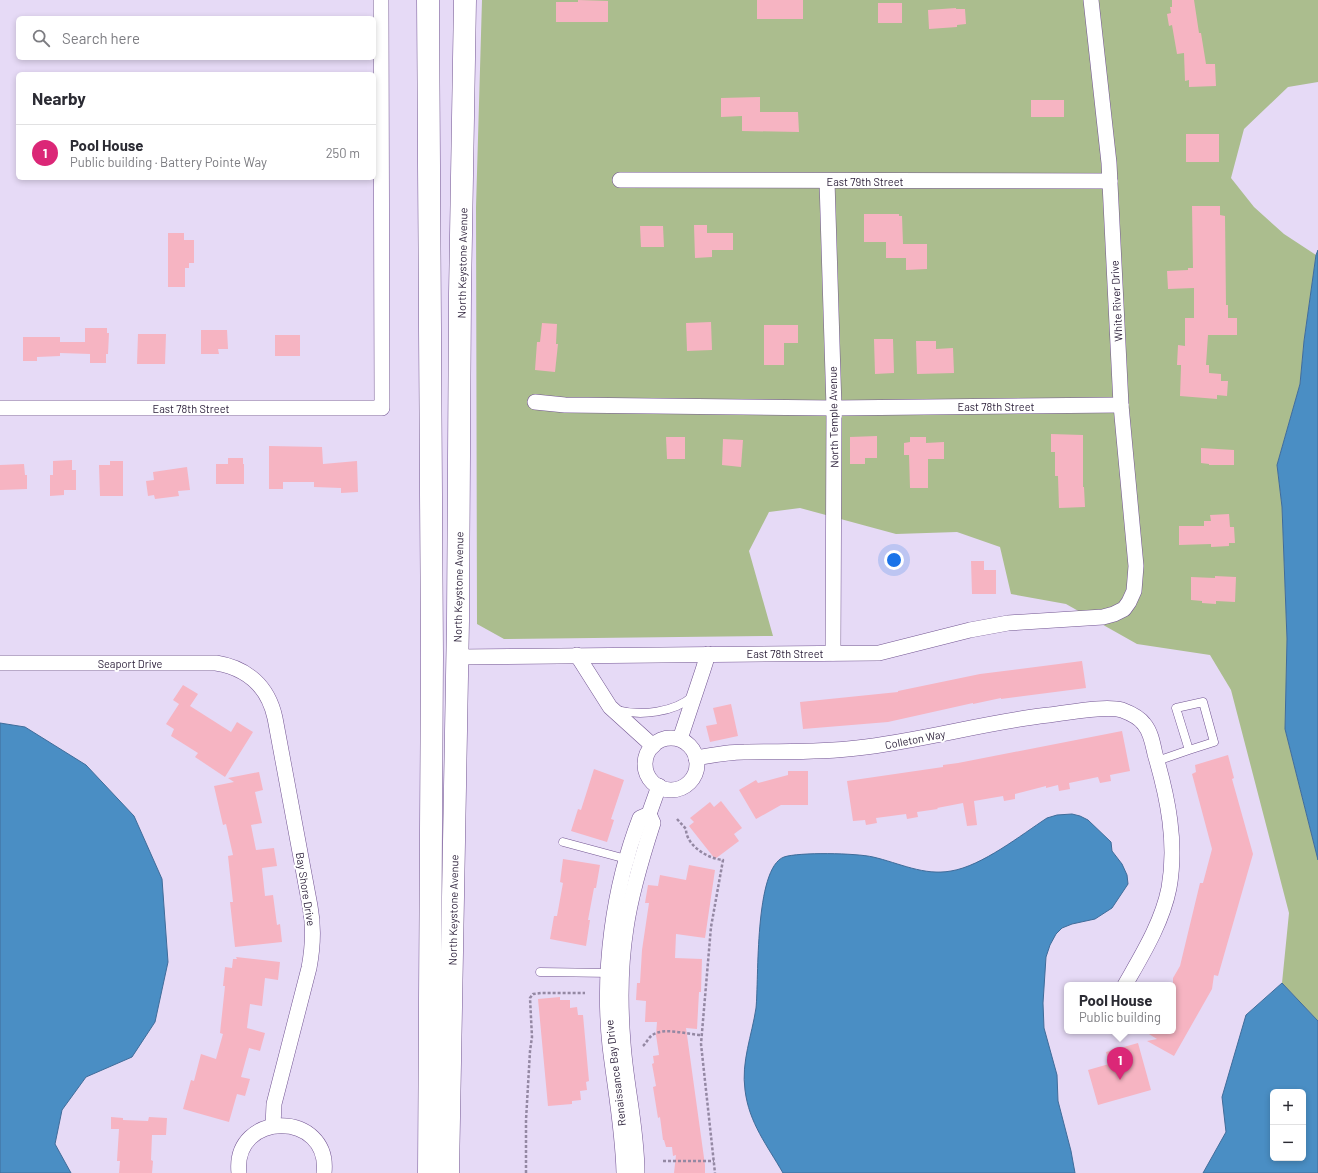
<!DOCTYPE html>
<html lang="en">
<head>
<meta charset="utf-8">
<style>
	:root { --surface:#fff; --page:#f7f7f7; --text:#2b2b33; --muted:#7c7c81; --line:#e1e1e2; --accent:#db2777 }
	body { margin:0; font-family:Barlow,sans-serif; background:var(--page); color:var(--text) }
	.controls { position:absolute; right:12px; bottom:12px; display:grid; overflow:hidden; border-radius:6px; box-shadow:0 2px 6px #0003 }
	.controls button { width:36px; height:36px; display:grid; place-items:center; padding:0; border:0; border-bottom:1px solid var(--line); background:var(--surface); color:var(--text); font:20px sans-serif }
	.you { position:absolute; left:894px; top:560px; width:14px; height:14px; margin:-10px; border:3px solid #fff; border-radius:50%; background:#1a73e8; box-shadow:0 0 0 6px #1a73e833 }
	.badge { display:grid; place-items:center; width:26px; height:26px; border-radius:50%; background:var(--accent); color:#fff; font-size:13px; font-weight:700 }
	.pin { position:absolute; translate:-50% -33px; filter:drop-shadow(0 1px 2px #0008) }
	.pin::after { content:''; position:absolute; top:21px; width:14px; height:12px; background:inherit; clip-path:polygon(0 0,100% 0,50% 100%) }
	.popup { position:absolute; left:1064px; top:982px; width:112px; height:52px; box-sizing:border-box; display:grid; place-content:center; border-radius:6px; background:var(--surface); filter:drop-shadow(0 1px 3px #0005); font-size:13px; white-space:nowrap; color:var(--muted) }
	.popup b { font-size:15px; color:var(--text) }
	.popup::after { content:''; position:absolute; left:50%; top:100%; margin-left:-8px; border:8px solid transparent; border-top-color:var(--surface) }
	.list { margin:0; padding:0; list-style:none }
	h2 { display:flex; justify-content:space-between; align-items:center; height:52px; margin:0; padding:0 16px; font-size:17px }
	h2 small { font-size:13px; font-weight:400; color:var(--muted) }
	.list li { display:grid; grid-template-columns:26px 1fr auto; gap:12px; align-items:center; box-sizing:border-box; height:56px; padding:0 16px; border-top:1px solid var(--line) }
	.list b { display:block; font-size:15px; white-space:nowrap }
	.list p { margin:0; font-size:13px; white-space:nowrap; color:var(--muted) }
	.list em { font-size:13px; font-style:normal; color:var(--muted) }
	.icon { flex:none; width:22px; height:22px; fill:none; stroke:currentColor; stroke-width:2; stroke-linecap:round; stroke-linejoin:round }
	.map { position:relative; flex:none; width:1318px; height:1173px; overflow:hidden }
	.search { position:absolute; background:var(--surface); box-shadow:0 2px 6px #0003; left:16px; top:16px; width:360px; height:44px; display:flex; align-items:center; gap:10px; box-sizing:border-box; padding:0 14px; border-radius:6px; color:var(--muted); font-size:15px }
	.panel { position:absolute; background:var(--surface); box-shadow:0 2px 6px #0003; left:16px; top:72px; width:360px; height:108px; border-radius:6px }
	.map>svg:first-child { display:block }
	.green { fill:#abbd8e }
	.water { fill:#4a8ec4; stroke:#406c9a; fill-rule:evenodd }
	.building { fill:#f6b4c2 }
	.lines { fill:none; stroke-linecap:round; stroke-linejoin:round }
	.service-casing { stroke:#725592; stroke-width:9 }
	.minor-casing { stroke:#725592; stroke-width:16 }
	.primary-casing { stroke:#725592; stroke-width:23 }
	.path { stroke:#9488a3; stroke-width:2.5; stroke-dasharray:3 2; stroke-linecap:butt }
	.service { stroke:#fff; stroke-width:8 }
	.minor { stroke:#fff; stroke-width:15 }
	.primary { stroke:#fff; stroke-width:22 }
	.labels { text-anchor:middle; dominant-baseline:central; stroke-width:4; stroke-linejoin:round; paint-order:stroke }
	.street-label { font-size:11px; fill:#291d37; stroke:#fff }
</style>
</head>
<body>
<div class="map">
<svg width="1318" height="1173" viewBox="0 0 1318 1173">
	<rect width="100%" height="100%" fill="#e6daf6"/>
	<path class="green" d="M 482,0 L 1318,0 L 1318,82 L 1288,87 L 1244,129 L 1231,178 L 1254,207 L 1284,234 L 1316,255 L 1304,341 L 1300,384 L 1277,465 L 1282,507 L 1287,639 L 1285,729 L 1318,860 L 1318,1021 L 1282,983 L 1289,913 L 1231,690 L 1210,655 L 1137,644 L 1066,604 L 1011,594 L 1000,547 L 957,532 L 896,534 L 800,508 L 769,512 L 749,551 L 773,636 L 504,639 L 477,624 L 476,207 Z"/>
	<g class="water">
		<path d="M 1318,250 L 1318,860 L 1285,729 L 1287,639 L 1282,507 L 1277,465 L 1300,384 L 1304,341 L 1316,255 Z"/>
		<path d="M 0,723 L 25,727 L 86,765 L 134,816 L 162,879 L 168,962 L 155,1022 L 132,1057 L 86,1077 L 62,1110 L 55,1144 L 71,1173 L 0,1173 Z"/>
		<path d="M 1072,814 L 1080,816 L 1088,820 L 1111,842 L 1112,851 L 1122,864 L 1127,875 L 1128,884 L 1112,908 L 1095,919 L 1072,924 L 1062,928 L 1056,934 L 1050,945 L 1046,957 L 1043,1003 L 1044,1028 L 1057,1075 L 1058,1101 L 1071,1151 L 1075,1173 L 783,1173 C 767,1145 749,1123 745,1090 C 741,1062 752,1035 756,1008 C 759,980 754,868 784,857 C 799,852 856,853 873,857 C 899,863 924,876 951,871 C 982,866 1021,835 1047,818 L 1057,815 Z"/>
		<path d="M 1282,983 L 1318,1021 L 1318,1173 L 1203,1173 L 1226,1132 L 1222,1097 L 1246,1015 ZM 1273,1092 L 1303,1092 L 1303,1158 L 1273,1158 Z"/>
	</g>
	<g class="building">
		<path d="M 578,0 L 608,1 L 608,22 L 556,22 L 556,2 L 578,2 Z"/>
		<rect x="757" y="0" width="46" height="19"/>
		<path d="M 1172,0 L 1194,0 L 1199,33 L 1201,33 L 1206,64 L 1215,64 L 1216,86 L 1189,87 L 1189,80 L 1185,81 L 1184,53 L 1177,54 L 1172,25 L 1169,26 L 1167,14 L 1171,13 L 1170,7 L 1172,7 Z"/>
		<rect x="878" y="3" width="24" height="20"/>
		<path d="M 956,8 L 956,9 L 965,9 L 966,24 L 957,25 L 957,27 L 929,29 L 928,10 Z"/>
		<path d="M 760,97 L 760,112 L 798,112 L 799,132 L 742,131 L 742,116 L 721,117 L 721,98 Z"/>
		<rect x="1031" y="100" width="33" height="17"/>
		<rect x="1186" y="134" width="33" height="28"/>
		<path d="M 1192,206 L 1220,206 L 1220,215 L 1225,216 L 1226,305 L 1228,305 L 1228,318 L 1237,318 L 1237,335 L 1208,335 L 1206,365 L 1209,365 L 1209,373 L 1221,374 L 1221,381 L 1228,381 L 1227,396 L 1217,395 L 1217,399 L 1180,396 L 1181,367 L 1181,365 L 1177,365 L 1178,345 L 1185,346 L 1185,318 L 1194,318 L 1194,288 L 1168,289 L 1167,271 L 1188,270 L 1188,268 L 1193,268 Z"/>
		<path d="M 864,214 L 899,214 L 899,216 L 902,216 L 903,244 L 927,244 L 927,269 L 906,270 L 906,258 L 886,258 L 886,242 L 864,242 Z"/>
		<path d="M 694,225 L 707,225 L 707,233 L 733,233 L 733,250 L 712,250 L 712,257 L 695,258 Z"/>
		<path d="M 640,226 L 663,226 L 664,247 L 641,247 Z"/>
		<path d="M 168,233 L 184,233 L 184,240 L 194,240 L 194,263 L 189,263 L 189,268 L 185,268 L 185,287 L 168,287 Z"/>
		<path d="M 711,322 L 712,350 L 687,351 L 686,323 Z"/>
		<path d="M 542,323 L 557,324 L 556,344 L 558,344 L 555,372 L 535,370 L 537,342 L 540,342 Z"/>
		<path d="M 764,325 L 798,325 L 798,343 L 784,343 L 784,365 L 764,365 Z"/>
		<path d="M 85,328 L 107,328 L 107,333 L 109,333 L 108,354 L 106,354 L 106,363 L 90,363 L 90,354 L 60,353 L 60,356 L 37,357 L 37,361 L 23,361 L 23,337 L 60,337 L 60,342 L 85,342 Z"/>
		<path d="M 201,330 L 227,330 L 228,349 L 218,349 L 219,354 L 201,354 Z"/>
		<path d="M 138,334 L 166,334 L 165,364 L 137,364 Z"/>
		<rect x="275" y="335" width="25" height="21"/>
		<path d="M 874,339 L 893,339 L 894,373 L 875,374 Z"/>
		<path d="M 916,341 L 936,341 L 936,349 L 953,348 L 954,373 L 917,374 Z"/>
		<path d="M 1051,434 L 1083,435 L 1083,487 L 1084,487 L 1085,507 L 1059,508 L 1058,476 L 1055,476 L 1055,452 L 1051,452 Z"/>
		<path d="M 877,436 L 877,458 L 865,458 L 865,464 L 850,464 L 850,437 Z"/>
		<path d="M 666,437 L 685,437 L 685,459 L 667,459 Z"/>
		<path d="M 910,437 L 926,437 L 926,443 L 944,442 L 944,459 L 928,459 L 928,488 L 910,488 L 909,455 L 904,455 L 904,443 L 910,442 Z"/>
		<path d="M 723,439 L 743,440 L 741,467 L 722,465 Z"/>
		<path d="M 269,446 L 322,447 L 323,464 L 357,461 L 358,492 L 341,493 L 341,488 L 314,487 L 314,482 L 283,482 L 283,489 L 269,489 Z"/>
		<path d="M 1201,448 L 1234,450 L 1234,465 L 1209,465 L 1209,464 L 1201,463 Z"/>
		<path d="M 228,458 L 243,458 L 243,464 L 244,464 L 244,484 L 216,484 L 216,464 L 228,464 Z"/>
		<path d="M 72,460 L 72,470 L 76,470 L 76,490 L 64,490 L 64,495 L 50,496 L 50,475 L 53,475 L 53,461 Z"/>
		<path d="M 110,461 L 123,461 L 123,496 L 100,496 L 99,465 L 110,465 Z"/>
		<path d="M 24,464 L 25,475 L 27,475 L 27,489 L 0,490 L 0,465 Z"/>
		<path d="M 187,467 L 190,490 L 178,491 L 179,496 L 155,499 L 154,495 L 148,496 L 146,481 L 154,480 L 153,472 Z"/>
		<path d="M 1229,514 L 1230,527 L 1234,527 L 1235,543 L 1229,543 L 1229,546 L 1211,547 L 1211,544 L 1179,545 L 1179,526 L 1204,526 L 1204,521 L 1211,521 L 1210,515 Z"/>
		<path d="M 971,561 L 984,561 L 984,570 L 996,570 L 996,594 L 972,594 Z"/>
		<path d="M 1215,576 L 1236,577 L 1235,602 L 1216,601 L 1216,604 L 1202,603 L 1202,601 L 1191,600 L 1191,577 L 1215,578 Z"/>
		<path d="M 1082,661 L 1086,688 L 1001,699 L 1001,698 L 973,704 L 973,703 L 888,722 L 803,729 L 800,702 L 898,692 L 898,691 L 980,674 Z"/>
		<path d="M 183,685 L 198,694 L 190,706 L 231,732 L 237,722 L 253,732 L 225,777 L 195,757 L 198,753 L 171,736 L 174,729 L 166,724 L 179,704 L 173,700 Z"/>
		<path d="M 731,704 L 738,736 L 710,742 L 706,726 L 717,724 L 713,708 Z"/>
		<path d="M 1122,731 L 1130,771 L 1110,775 L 1111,781 L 1100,783 L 1098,777 L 1069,783 L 1070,789 L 1059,791 L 1058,785 L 1046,788 L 1046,786 L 1015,794 L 1015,799 L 1004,801 L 1003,796 L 974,801 L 977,825 L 967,826 L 963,803 L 937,808 L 938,809 L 917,812 L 918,817 L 907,819 L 906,814 L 876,818 L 877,823 L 866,825 L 865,820 L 853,821 L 847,781 L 943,767 L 943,765 L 958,763 Z"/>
		<path d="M 1228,755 L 1234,778 L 1232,779 L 1253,854 L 1218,976 L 1214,975 L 1212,989 L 1174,1056 L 1147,1041 L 1157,1039 L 1144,1031 L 1173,1031 L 1173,978 L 1180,966 L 1200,883 L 1203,883 L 1212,849 L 1192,774 L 1196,772 L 1195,765 Z"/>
		<path d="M 594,769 L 624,780 L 611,819 L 614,820 L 607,842 L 571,831 L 578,809 L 581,810 Z"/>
		<path d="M 788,771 L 808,771 L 808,805 L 781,805 L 756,819 L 739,790 L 756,780 L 758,783 L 788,775 Z"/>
		<path d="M 259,772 L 263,790 L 255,792 L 262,823 L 251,825 L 256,850 L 274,848 L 277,866 L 262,868 L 265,896 L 273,895 L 277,925 L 280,924 L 282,942 L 235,947 L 230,902 L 233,902 L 228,856 L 233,855 L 226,824 L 223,825 L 214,786 L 234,782 L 228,778 Z"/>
		<path d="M 721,801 L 742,828 L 734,834 L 739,841 L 715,859 L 689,826 L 694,822 L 690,818 L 710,802 L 714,807 Z"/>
		<path d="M 563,859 L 600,865 L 596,888 L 594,888 L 588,920 L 590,920 L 586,946 L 550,939 L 554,916 L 557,916 L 563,883 L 560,882 Z"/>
		<path d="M 689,865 L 715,870 L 705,938 L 676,934 L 675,958 L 702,959 L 701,992 L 699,992 L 697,1029 L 686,1028 L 705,1165 L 705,1173 L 674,1173 L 676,1155 L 673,1156 L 672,1147 L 666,1147 L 664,1140 L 663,1140 L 660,1117 L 658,1118 L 653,1087 L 656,1086 L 652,1064 L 654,1063 L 653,1056 L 659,1055 L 656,1035 L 657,1022 L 645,1022 L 646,1001 L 636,1000 L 637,983 L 640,983 L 642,950 L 649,903 L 645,903 L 648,885 L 658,886 L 660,875 L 686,880 Z"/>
		<path d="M 236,957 L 280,962 L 278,980 L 265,978 L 262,1006 L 250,1004 L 247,1028 L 265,1033 L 260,1051 L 249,1048 L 241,1077 L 250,1079 L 245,1096 L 237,1094 L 229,1122 L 183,1109 L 191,1080 L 194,1081 L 201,1054 L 216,1059 L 223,1034 L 220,1033 L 225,986 L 223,986 L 225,967 L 232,968 L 233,959 L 237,959 Z"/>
		<path d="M 560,997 L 560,1000 L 570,1000 L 570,1008 L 577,1007 L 578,1015 L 583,1015 L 589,1081 L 586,1082 L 587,1090 L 580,1091 L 581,1100 L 572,1101 L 572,1104 L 548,1106 L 538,999 Z"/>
		<path d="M 1138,1043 L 1151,1090 L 1098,1105 L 1088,1070 L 1109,1064 L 1106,1052 Z"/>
		<path d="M 111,1117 L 123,1118 L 123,1120 L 148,1121 L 149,1117 L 167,1118 L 166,1135 L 152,1135 L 151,1160 L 153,1161 L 152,1173 L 119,1173 L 120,1161 L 117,1161 L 119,1129 L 111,1129 Z"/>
	</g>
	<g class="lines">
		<defs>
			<g id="service">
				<path d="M 617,710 C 640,716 674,713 693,696"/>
				<path d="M 1157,761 L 1189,750 L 1176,708 L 1203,702 L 1214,742 L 1189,750"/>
				<path d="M 563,842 L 630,860"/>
				<path d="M 540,972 L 611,973"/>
			</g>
			<g id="minor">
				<path d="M 620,180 L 1110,181"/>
				<path d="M 827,181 L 834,408 L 833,653"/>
				<path d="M 535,402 L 565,405 L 834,408 L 1121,405"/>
				<path d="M 0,408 L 382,408 L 381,0"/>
				<path d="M 577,655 L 610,707 L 653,746"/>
				<path d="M 457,657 L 879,653 L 970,630 L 1008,623 L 1103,617 L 1114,614 L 1124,609 L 1129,602 L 1134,591 L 1136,566 L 1121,405 L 1109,163 L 1091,0"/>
				<path d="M 0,663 L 216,663 C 247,668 268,686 275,718 L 310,906 C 314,927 313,947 309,968 L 274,1104 L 273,1126"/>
				<circle cx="671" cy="764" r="26"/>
				<path d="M 680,739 L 703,670 L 708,654"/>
				<path d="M 696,758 C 712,755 728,752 744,752 C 782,751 819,753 857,748 C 922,741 985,722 1049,715 C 1068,713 1105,705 1122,710 C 1130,713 1139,717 1144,724 C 1151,732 1153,745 1155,754 C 1168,798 1177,843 1169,888 C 1162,923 1142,955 1125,985"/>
				<path d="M 239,1173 C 232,1110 331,1110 324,1173"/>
				<path d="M 624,1173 C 623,1130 615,1088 610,1046 C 602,971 613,888 640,818 L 649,814 L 659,786"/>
				<path d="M 637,1173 C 637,1129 626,1087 623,1043 C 620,1005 620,966 626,928 C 631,893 642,857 653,823 L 649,814"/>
			</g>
			<g id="primary">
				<path d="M 428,0 L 432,657 L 429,1173"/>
				<path d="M 448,1173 L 458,621 L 460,294 L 465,0"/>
			</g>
		</defs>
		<use href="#service" class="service-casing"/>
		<use href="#minor" class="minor-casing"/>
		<use href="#primary" class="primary-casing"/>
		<g class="path">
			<path d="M 677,819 L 686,829 C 686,846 709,859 723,860 L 711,927 L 701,1044 L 715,1173"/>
			<path d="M 643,1046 C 646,1043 648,1039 651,1036 C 663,1026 688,1035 702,1035"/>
			<path d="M 663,1161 L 714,1161"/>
			<path d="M 526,1173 L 526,1120 L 530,1051 L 532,1037 L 530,998 L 533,994 L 541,993 L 585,993"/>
		</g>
		<use href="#service" class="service"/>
		<use href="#minor" class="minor"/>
		<use href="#primary" class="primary"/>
	</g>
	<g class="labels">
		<g class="street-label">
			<text x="865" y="181">East 79th Street</text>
			<text transform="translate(462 263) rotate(-89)">North Keystone Avenue</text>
			<text transform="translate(1116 301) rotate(-93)">White River Drive</text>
			<text x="996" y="406">East 78th Street</text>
			<text x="191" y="408">East 78th Street</text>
			<text transform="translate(833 417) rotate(-91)">North Temple Avenue</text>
			<text transform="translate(458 587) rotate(-89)">North Keystone Avenue</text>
			<text x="785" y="653">East 78th Street</text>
			<text x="130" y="663">Seaport Drive</text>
			<text transform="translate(915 739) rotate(-11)">Colleton Way</text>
			<text transform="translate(306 889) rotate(81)">Bay Shore Drive</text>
			<text transform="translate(453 910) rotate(-89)">North Keystone Avenue</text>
			<text transform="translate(615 1073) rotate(-97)">Renaissance Bay Drive</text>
		</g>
	</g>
</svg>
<div class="controls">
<button>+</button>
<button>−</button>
</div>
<div class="you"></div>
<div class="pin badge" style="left:1120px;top:1080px">1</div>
<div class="popup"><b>Pool House</b>Public building</div>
<div class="search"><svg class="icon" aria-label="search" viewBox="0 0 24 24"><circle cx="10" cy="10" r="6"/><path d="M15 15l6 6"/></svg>Search here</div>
<section class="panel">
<h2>Nearby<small></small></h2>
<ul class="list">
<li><span class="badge">1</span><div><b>Pool House</b><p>Public building · Battery Pointe Way</p></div><em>250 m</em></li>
</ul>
</section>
</div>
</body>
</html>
